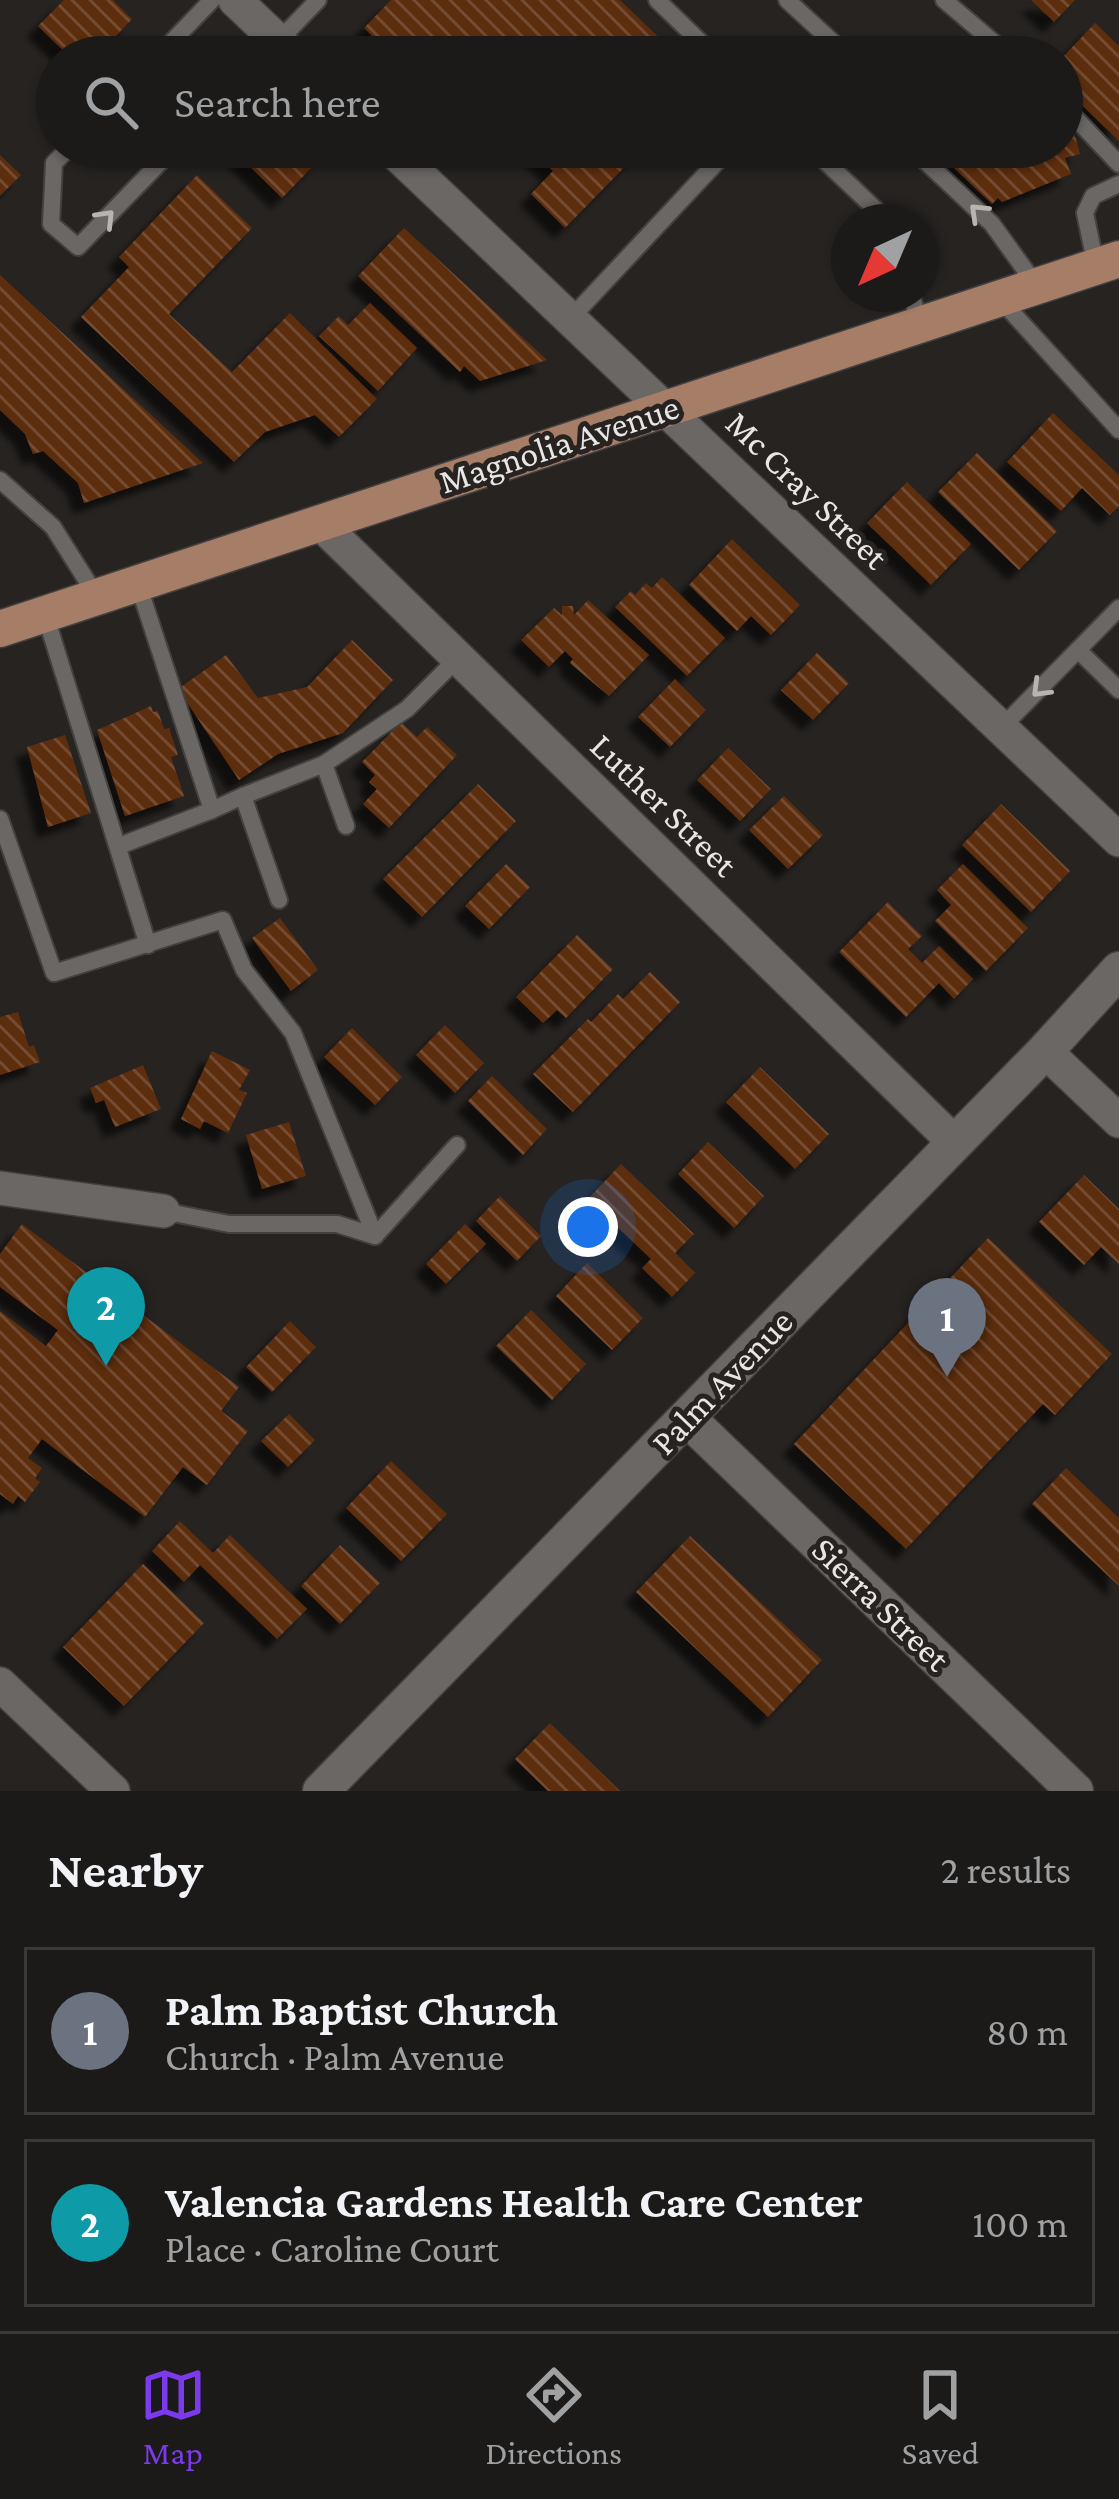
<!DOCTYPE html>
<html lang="en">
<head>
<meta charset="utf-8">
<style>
	:root { --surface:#1c1a19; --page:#292726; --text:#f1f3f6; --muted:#a0a1a2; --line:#3a3838; --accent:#7c3aed }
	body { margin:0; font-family:"Crimson Pro",serif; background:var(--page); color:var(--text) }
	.compass { position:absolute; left:831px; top:204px; width:108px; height:108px; border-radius:50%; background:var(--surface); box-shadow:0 3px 9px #0004; rotate:224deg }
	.you { position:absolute; left:588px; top:1227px; width:42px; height:42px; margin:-30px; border:9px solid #fff; border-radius:50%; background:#1a73e8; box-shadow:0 0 0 18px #1a73e833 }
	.badge { display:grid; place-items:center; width:78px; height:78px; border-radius:50%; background:var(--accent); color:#fff; font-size:39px; font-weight:700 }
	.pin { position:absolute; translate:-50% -99px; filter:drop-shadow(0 3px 6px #0008) }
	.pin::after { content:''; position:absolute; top:63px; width:42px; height:36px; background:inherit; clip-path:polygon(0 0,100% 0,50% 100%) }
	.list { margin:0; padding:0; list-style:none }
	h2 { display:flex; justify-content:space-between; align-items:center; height:156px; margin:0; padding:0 48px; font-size:51px }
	h2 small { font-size:39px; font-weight:400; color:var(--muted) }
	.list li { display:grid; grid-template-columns:78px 1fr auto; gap:36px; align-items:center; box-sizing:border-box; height:168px; margin:0 24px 24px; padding:0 24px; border:3px solid var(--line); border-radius:0px }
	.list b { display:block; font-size:45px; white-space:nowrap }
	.list p { margin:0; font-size:39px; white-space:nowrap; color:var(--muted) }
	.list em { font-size:39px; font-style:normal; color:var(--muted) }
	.icon { flex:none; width:66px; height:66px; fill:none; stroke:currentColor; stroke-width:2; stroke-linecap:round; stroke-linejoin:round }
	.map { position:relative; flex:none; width:1119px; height:1791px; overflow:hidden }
	.search { position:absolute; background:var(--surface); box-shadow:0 3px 9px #0004; left:36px; right:36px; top:36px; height:132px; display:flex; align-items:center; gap:30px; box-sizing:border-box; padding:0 42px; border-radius:66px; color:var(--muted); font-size:45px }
	.sheet { height:540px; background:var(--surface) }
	nav { display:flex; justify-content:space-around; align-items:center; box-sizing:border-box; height:168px; border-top:3px solid var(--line); background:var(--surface); font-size:33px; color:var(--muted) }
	nav a { display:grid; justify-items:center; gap:6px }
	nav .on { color:var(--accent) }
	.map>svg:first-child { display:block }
	.building { fill:url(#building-back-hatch); filter:url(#shadow) }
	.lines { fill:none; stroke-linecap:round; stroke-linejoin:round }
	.lane-casing { stroke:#434140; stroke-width:20 }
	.street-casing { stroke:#434140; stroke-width:36 }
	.secondary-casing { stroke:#434140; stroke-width:39 }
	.primary-casing { stroke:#434140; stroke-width:39 }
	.lane { stroke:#6b6765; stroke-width:16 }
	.street { stroke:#6b6765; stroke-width:33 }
	.secondary { stroke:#6b6765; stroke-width:36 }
	.primary { stroke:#a67d66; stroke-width:36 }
	.oneway { stroke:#b7b4b2 }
	.labels { text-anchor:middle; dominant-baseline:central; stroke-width:10; stroke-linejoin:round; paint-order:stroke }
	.street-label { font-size:36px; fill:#e9e7e6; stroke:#262321 }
</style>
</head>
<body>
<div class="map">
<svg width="1119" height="1791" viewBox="0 0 1119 1791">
	<defs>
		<pattern id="building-back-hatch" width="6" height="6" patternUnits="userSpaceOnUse" patternTransform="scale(3)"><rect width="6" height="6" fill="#5d2d0e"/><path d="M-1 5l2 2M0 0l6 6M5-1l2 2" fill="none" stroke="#744b31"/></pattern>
		<filter id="shadow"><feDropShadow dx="-11" dy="11" stdDeviation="3" flood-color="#0009"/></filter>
	</defs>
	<rect width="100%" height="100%" fill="#262321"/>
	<g class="building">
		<path d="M 64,0 L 113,0 L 132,19 L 96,57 L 70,57 L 38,26 Z"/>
		<path d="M 391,0 L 620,0 L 679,57 L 394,57 L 364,28 Z"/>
		<path d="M 1031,0 L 1075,0 L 1054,22 Z"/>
		<path d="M 1095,23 L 1119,46 L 1119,141 L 1062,86 L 1062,58 Z"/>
		<path d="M 1062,112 L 1070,117 L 1080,154 L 1065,158 L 1071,174 L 1002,202 L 998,198 L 992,204 L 932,147 L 1062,147 Z"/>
		<path d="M 230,147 L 311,147 L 322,157 L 282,198 Z"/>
		<path d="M 528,147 L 644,147 L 565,228 L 531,194 L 553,171 Z"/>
		<path d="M 0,155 L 21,175 L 0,196 Z"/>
		<path d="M 197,175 L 252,228 L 169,314 L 232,372 L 290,313 L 377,399 L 339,437 L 315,415 L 265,432 L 234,462 L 81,317 L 129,267 L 119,257 Z"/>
		<path d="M 404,228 L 547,360 L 480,381 L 464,366 L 460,372 L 358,276 Z"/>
		<path d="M 0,275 L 203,463 L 84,503 L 78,483 L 43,451 L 33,454 L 25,434 L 0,410 Z"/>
		<path d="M 370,303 L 417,348 L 378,391 L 319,336 L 339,316 L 348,325 Z"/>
		<path d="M 1053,413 L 1119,475 L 1119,506 L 1110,515 L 1082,488 L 1061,511 L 1007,462 Z"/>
		<path d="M 977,453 L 1057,531 L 1019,570 L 938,492 Z"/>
		<path d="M 907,482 L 971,544 L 931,585 L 867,523 Z"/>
		<path d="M 732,539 L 800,605 L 771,635 L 751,616 L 737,631 L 689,585 Z"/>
		<path d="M 662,577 L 725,638 L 687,676 L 615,607 L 631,591 L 635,595 L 646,583 L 652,588 Z"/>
		<path d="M 588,600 L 649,655 L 609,696 L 570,663 L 573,659 L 565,651 L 549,667 L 521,640 L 554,608 L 562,615 L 562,606 L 573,606 L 574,615 Z"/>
		<path d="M 352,640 L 393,680 L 343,733 L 278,754 L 239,780 L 178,689 L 226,655 L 258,698 L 307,687 Z"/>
		<path d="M 817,653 L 849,683 L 813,720 L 781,690 Z"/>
		<path d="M 675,679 L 706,710 L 670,747 L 638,717 Z"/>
		<path d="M 151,706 L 153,712 L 158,711 L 164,729 L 169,728 L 178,755 L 171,757 L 184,796 L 125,816 L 97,730 Z"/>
		<path d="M 401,722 L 417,737 L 427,727 L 457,755 L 389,828 L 363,804 L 377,789 L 369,782 L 375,775 L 362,762 Z"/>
		<path d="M 65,735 L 91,813 L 48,827 L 27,747 Z"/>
		<path d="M 728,748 L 771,789 L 740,821 L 697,780 Z"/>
		<path d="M 478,784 L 516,821 L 422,917 L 383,879 Z"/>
		<path d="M 784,796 L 823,835 L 788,869 L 749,830 Z"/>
		<path d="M 1001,804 L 1070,871 L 1031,912 L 962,845 Z"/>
		<path d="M 506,864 L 530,887 L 489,929 L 465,906 Z"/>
		<path d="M 963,864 L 1028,928 L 986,971 L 935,921 L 951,905 L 937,890 Z"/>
		<path d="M 888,902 L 922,936 L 908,949 L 922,963 L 939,946 L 973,979 L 954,999 L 939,983 L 906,1017 L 839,952 Z"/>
		<path d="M 280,918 L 318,970 L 291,991 L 252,938 Z"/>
		<path d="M 577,935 L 613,969 L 566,1018 L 557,1010 L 543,1023 L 516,997 Z"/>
		<path d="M 650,972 L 680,1002 L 573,1112 L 533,1074 L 588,1019 L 591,1022 L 618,994 L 623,999 Z"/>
		<path d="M 18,1012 L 29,1047 L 34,1045 L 40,1062 L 0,1075 L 0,1017 Z"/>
		<path d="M 445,1025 L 484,1063 L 455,1093 L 416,1055 Z"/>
		<path d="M 352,1028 L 402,1077 L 375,1105 L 324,1057 Z"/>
		<path d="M 212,1051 L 250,1070 L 239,1090 L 247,1093 L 228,1133 L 204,1121 L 200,1129 L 181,1119 Z"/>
		<path d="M 143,1065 L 161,1109 L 115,1127 L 104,1100 L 96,1103 L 90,1088 Z"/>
		<path d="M 760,1067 L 829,1134 L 795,1169 L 726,1102 Z"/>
		<path d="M 492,1076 L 547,1129 L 523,1155 L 468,1101 Z"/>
		<path d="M 289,1122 L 306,1176 L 262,1189 L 246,1135 Z"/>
		<path d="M 708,1142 L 764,1196 L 734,1228 L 678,1174 Z"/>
		<path d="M 621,1164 L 694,1234 L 675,1253 L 695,1273 L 672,1297 L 642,1268 L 651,1259 L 588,1199 Z"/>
		<path d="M 1084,1175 L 1119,1209 L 1119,1264 L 1101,1247 L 1084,1265 L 1039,1222 Z"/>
		<path d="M 500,1196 L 541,1236 L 517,1261 L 476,1221 Z"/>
		<path d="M 22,1224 L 239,1387 L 221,1411 L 248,1431 L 207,1485 L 183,1467 L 145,1517 L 42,1439 L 28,1458 L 42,1468 L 35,1478 L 40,1482 L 25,1502 L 18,1496 L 13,1504 L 0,1494 L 0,1311 L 46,1346 L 58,1330 L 0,1287 L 0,1254 Z"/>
		<path d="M 465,1224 L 486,1244 L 446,1284 L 426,1264 Z"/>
		<path d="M 988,1238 L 1112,1354 L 1055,1415 L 1043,1404 L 906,1549 L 794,1444 Z"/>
		<path d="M 587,1263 L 643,1318 L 612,1350 L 556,1296 Z"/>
		<path d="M 531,1310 L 586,1364 L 552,1400 L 496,1346 Z"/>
		<path d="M 290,1321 L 316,1347 L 272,1392 L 246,1367 Z"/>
		<path d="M 289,1414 L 315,1440 L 288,1467 L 261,1441 Z"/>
		<path d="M 391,1461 L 447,1514 L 401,1561 L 346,1508 Z"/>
		<path d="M 1066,1468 L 1119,1518 L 1119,1586 L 1032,1504 Z"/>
		<path d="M 180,1521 L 213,1553 L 230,1535 L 307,1609 L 277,1639 L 200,1565 L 184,1582 L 152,1551 Z"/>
		<path d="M 690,1536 L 822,1660 L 768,1717 L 636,1592 Z"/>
		<path d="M 340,1545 L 380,1583 L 340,1624 L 301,1586 Z"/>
		<path d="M 143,1564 L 204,1623 L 124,1706 L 63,1647 Z"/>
		<path d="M 550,1723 L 620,1791 L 548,1791 L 515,1759 Z"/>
	</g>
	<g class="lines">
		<defs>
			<g id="lane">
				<path d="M 657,0 L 716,57"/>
				<path d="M 787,0 L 849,57"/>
				<path d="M 944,0 L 1011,57"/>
				<path d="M 157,57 L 212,0"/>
				<path d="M 263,57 L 318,0"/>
				<path d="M 1062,104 L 1119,164"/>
				<path d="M 70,147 L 54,163 L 51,224 L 78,247 L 175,147"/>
				<path d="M 810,147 L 889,222"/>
				<path d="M 910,147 L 992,224 L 1036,285"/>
				<path d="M 1096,266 L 1085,213 L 1093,196 L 1119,184"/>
				<path d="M 911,294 L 920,324"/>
				<path d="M 999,298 L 1119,430"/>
				<path d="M 570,319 L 731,147"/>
				<path d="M 0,480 L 53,527 L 97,597"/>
				<path d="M 138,584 L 212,810 L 243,796 L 279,900"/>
				<path d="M 45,614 L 148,945"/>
				<path d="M 1078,650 L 1119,690"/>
				<path d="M 1001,728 L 1119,608"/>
				<path d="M 243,796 L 324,764"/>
				<path d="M 0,819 L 54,973 L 223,920 L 244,970 L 293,1033 L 375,1236"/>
				<path d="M 346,826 L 324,764 L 407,709 L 458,658"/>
				<path d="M 119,846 L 212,810"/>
				<path d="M 163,1211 L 229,1224 L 337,1224 L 375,1236 L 457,1145"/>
			</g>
			<g id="street">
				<path d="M 235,0 L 295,57"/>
				<path d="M 389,147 L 1119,840"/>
				<path d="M 320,523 L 954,1142"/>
				<path d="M 1045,1051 L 1119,1121"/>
				<path d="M 0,1188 L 163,1211"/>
				<path d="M 0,1684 L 113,1791"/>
			</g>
			<g id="secondary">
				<path d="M 687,1418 L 1075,1791"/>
				<path d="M 321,1791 L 1045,1051 L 1119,970"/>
			</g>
			<path id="primary" d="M 0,629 L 1119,259"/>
		</defs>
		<use href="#lane" class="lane-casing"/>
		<use href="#street" class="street-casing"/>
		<use href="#secondary" class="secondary-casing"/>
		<use href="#primary" class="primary-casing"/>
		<use href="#lane" class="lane"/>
		<use href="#street" class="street"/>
		<use href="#secondary" class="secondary"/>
		<use href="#primary" class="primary"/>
	</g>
	<defs><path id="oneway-chevron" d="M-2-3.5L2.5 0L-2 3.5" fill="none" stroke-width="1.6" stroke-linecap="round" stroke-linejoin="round" transform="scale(3)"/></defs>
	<g class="oneway">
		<use href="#oneway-chevron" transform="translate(978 212) rotate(-136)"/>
		<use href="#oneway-chevron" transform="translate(106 218) rotate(-46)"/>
		<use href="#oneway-chevron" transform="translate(1040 689) rotate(135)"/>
	</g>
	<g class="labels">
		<g class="street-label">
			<text transform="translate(559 444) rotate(-18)">Magnolia Avenue</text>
			<text transform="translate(807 490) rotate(44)">Mc Cray Street</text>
			<text transform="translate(664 805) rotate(44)">Luther Street</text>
			<text transform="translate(722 1382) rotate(-46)">Palm Avenue</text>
			<text transform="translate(881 1604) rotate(44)">Sierra Street</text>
		</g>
	</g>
</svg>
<svg class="compass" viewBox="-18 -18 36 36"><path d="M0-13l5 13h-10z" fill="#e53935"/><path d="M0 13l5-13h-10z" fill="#a0a1a2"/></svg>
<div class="you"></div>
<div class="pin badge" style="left:947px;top:1377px;background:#6b7280">1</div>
<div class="pin badge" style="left:106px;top:1366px;background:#0f9aa8">2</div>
<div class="search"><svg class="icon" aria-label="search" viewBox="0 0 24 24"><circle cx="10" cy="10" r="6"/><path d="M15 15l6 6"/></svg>Search here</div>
</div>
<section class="sheet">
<h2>Nearby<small>2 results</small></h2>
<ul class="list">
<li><span class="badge" style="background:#6b7280">1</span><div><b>Palm Baptist Church</b><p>Church · Palm Avenue</p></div><em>80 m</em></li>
<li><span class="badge" style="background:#0f9aa8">2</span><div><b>Valencia Gardens Health Care Center</b><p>Place · Caroline Court</p></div><em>100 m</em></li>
</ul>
</section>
<nav>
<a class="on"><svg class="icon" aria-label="map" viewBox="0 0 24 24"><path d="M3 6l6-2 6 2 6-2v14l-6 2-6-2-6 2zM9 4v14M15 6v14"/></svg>Map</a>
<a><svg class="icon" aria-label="directions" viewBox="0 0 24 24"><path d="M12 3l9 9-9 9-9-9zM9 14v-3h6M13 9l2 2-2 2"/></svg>Directions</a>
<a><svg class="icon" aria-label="saved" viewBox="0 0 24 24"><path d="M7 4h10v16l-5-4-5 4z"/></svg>Saved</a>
</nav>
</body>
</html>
